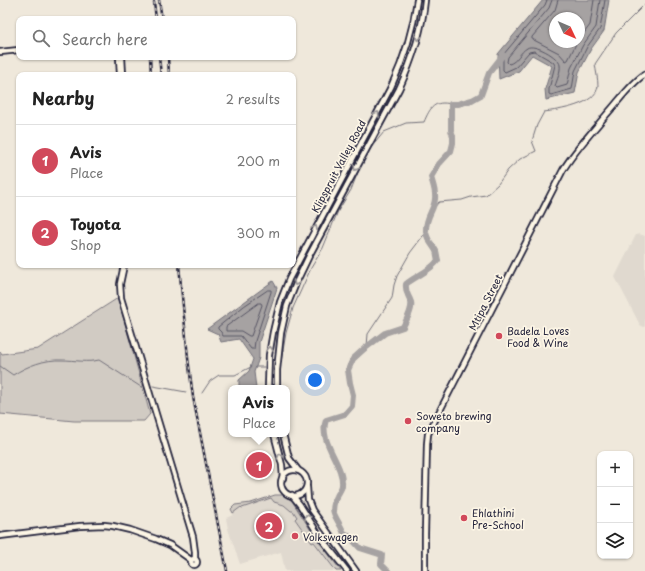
<!DOCTYPE html>
<html lang="en">
<head>
<meta charset="utf-8">
<style>
	:root { --surface:#fff; --page:#f6f6f6; --text:#222; --muted:#767676; --line:#e0e0e0; --accent:#d1495b }
	body { margin:0; font-family:"Playpen Sans",sans-serif; background:var(--page); color:var(--text) }
	.controls { position:absolute; right:12px; bottom:12px; display:grid; overflow:hidden; border-radius:8px; box-shadow:0 1px 3px #0004 }
	.controls button { width:36px; height:36px; display:grid; place-items:center; padding:0; border:0; border-bottom:1px solid var(--line); background:var(--surface); color:var(--text); font:20px sans-serif }
	.compass { position:absolute; left:549px; top:12px; width:36px; height:36px; border-radius:50%; background:var(--surface); box-shadow:0 1px 3px #0004; rotate:134deg }
	.you { position:absolute; left:315px; top:380px; width:14px; height:14px; margin:-10px; border:3px solid #fff; border-radius:50%; background:#1a73e8; box-shadow:0 0 0 6px #1a73e833 }
	.badge { display:grid; place-items:center; width:26px; height:26px; border-radius:50%; background:var(--accent); color:#fff; font-size:13px; font-weight:700 }
	.pin { position:absolute; translate:-50% -50%; border:2px solid #fff; box-shadow:0 1px 4px #0006 }
	.popup { position:absolute; left:228px; top:385px; width:62px; height:52px; box-sizing:border-box; display:grid; place-content:center; border-radius:8px; background:var(--surface); filter:drop-shadow(0 1px 3px #0005); font-size:13px; white-space:nowrap; color:var(--muted) }
	.popup b { font-size:15px; color:var(--text) }
	.popup::after { content:''; position:absolute; left:50%; top:100%; margin-left:-8px; border:8px solid transparent; border-top-color:var(--surface) }
	.list { margin:0; padding:0; list-style:none }
	h2 { display:flex; justify-content:space-between; align-items:center; height:52px; margin:0; padding:0 16px; font-size:17px }
	h2 small { font-size:13px; font-weight:400; color:var(--muted) }
	.list li { display:grid; grid-template-columns:26px 1fr auto; gap:12px; align-items:center; box-sizing:border-box; height:72px; padding:0 16px; border-top:1px solid var(--line) }
	.list b { display:block; font-size:15px; white-space:nowrap }
	.list p { margin:0; font-size:13px; white-space:nowrap; color:var(--muted) }
	.list em { font-size:13px; font-style:normal; color:var(--muted) }
	.icon { flex:none; width:22px; height:22px; fill:none; stroke:currentColor; stroke-width:2; stroke-linecap:round; stroke-linejoin:round }
	.map { position:relative; flex:none; width:645px; height:571px; overflow:hidden }
	.search { position:absolute; background:var(--surface); box-shadow:0 1px 3px #0004; left:16px; top:16px; width:280px; height:44px; display:flex; align-items:center; gap:10px; box-sizing:border-box; padding:0 14px; border-radius:8px; color:var(--muted); font-size:15px }
	.panel { position:absolute; background:var(--surface); box-shadow:0 1px 3px #0004; left:16px; top:72px; width:280px; height:196px; border-radius:8px }
	.map>svg:first-child { display:block }
	.built { fill:#e0d9cf }
	.green { fill:#d1cbc3; stroke:#7a767f }
	.water { fill:#a6a2a2; stroke:#716f79; fill-rule:evenodd }
	.lines { fill:none; stroke-linecap:round; stroke-linejoin:round }
	.shore { stroke:#575564; stroke-width:1 }
	.stream { stroke:#716f79; stroke-width:1 }
	.river { stroke:#a6a2a2; stroke-width:6 }
	.secondary-casing { stroke:#22223b; stroke-width:8 }
	.secondary { stroke:#fcf5e5; stroke-width:4.5 }
	.rail-casing { stroke:#22223b; stroke-width:2.5 }
	.rail { stroke:#fcf5e5; stroke-width:1; stroke-dasharray:3; stroke-linecap:butt }
	.oneway { stroke:#9a9698 }
	.poi-dot { fill:#d1495b; stroke:#fcf5e5; stroke-width:1.5 }
	.labels { text-anchor:middle; dominant-baseline:central; stroke-width:3.5; stroke-linejoin:round; paint-order:stroke }
	.street-label { font-size:10px; fill:#22223b; stroke:#fcf5e5 }
	.poi-label { font-size:10px; fill:#22223b; stroke:#fcf5e5; text-anchor:start }
</style>
</head>
<body>
<div class="map">
<svg width="645" height="571" viewBox="0 0 645 571">
	<rect width="100%" height="100%" fill="#efe8db"/>
	<filter id="ink" filterUnits="userSpaceOnUse"><feTurbulence type="fractalNoise" baseFrequency=".025" numOctaves="2"/><feDisplacementMap in="SourceGraphic" scale="8" xChannelSelector="R" yChannelSelector="G"/><feConvolveMatrix kernelMatrix="1 2 1 2 8 2 1 2 1" color-interpolation-filters="sRGB"/></filter>
	<g filter="url(#ink)">
		<g class="built">
			<path d="M 639,234 L 645,236 L 645,326 L 644,327 L 640,325 L 615,277 L 636,235 Z"/>
			<path d="M 271,498 L 274,502 L 279,503 L 293,510 L 297,517 L 295,519 L 312,543 L 313,542 L 336,571 L 285,571 L 281,552 L 240,564 L 228,529 L 226,518 L 233,515 L 233,513 L 236,509 Z"/>
		</g>
		<g class="green">
			<path d="M 118,298 L 150,414 L 144,421 L 74,421 L 0,414 L 0,351 L 2,354 L 38,349 Z"/>
			<path d="M 275,495 L 284,495 L 292,501 L 310,529 L 341,571 L 336,571 L 314,542 L 312,543 L 295,519 L 297,517 L 293,511 L 291,511 L 284,505 L 274,502 L 271,498 L 242,508 L 241,507 L 233,513 L 231,509 L 235,505 L 251,503 Z"/>
		</g>
		<g class="water">
			<path d="M 543,0 L 609,0 L 604,31 L 591,49 L 579,72 L 575,93 L 546,100 L 545,89 L 552,66 L 532,55 L 519,71 L 499,79 L 498,54 ZM 555,18 L 579,18 L 579,42 L 555,42 Z"/>
			<path d="M 273,281 L 277,288 L 259,342 L 259,358 L 254,372 L 256,388 L 239,388 L 239,380 L 249,371 L 253,359 L 239,339 L 221,342 L 218,334 L 207,329 Z"/>
		</g>
		<g class="lines">
			<g class="shore">
				<path d="M 547,0 L 545,5 L 503,55 L 503,70 L 505,72 L 516,67 L 529,52 L 534,51 L 553,62 L 555,65 L 549,89 L 549,94 L 551,95 L 572,89 L 575,71 L 587,47 L 600,29 L 605,0"/>
				<path d="M 552,0 L 549,8 L 508,57 L 507,62 L 509,64 C 517,62 520,52 527,48 C 534,43 559,57 560,65 C 561,71 557,80 555,86 L 557,88 L 567,85 L 571,68 L 583,45 L 596,27 L 600,0"/>
				<path d="M 558,0 L 555,10 L 532,37 L 532,39 L 559,53 L 566,61 L 568,60 L 577,42"/>
				<path d="M 579,40 L 590,25 L 594,0"/>
				<path d="M 268,290 L 271,290 L 271,292 L 255,341 L 254,349 L 251,349 L 241,336 L 223,336 L 221,332 L 218,329 L 218,327 L 244,306 Z"/>
				<path d="M 259,303 L 261,303 L 262,305 L 251,336 L 249,336 L 241,331 L 226,331 L 226,327 Z"/>
			</g>
			<g class="stream">
				<path d="M 433,209 L 439,202 L 462,200 L 471,197 L 486,195 L 498,184 L 508,170 L 520,159 L 536,151 L 532,141 L 537,125 L 544,112 C 559,110 596,105 598,86 C 598,79 596,71 595,64 L 616,33 L 645,4"/>
				<path d="M 367,346 L 368,334 L 392,298 L 394,285 L 397,276 L 410,253 L 426,232"/>
				<path d="M 0,366 L 13,375 C 27,366 45,359 62,360 C 75,360 87,363 99,360 L 141,387"/>
				<path d="M 256,367 L 264,367"/>
				<path d="M 280,368 L 286,333 L 293,308 L 311,268 L 323,248 L 338,211 L 351,190 L 360,167 L 370,149 L 384,132 L 406,123 L 424,122 C 430,108 434,100 451,104"/>
				<path d="M 153,386 L 186,392"/>
				<path d="M 202,393 L 210,381 L 219,375 L 235,375 L 251,367"/>
			</g>
			<path class="river" d="M 388,571 L 381,564 L 382,555 L 360,548 L 348,535 L 344,533 C 337,516 328,514 337,496 C 338,493 342,489 342,485 C 344,464 318,442 326,420 L 345,414 L 352,406 L 353,395 L 350,383 L 348,370 L 353,359 L 364,349 L 385,333 L 403,327 C 406,320 413,310 411,302 C 408,294 405,293 406,284 C 416,276 432,270 438,260 C 437,258 437,254 436,251 C 432,244 427,240 426,232 C 425,217 434,211 435,199 C 436,191 433,185 431,177 L 439,164 L 451,151 L 453,143 L 453,136 L 451,130 L 451,104 L 458,104 L 472,100 L 481,95 L 489,73 L 503,55"/>
			<defs>
				<g id="secondary">
					<path d="M 0,52 L 19,50"/>
					<path d="M 119,57 L 120,75"/>
					<path d="M 122,57 L 123,75"/>
					<path d="M 124,265 L 120,284 L 121,298 L 193,537 L 195,552 L 195,559"/>
					<path d="M 268,388 L 269,355 L 273,332 L 280,302 L 289,279 L 391,87 C 404,59 413,31 417,0"/>
					<path d="M 277,388 L 277,370 L 281,333 L 287,306 L 297,281 L 309,256 L 399,89 C 412,61 422,32 425,0"/>
					<path d="M 274,434 L 282,465 L 283,478"/>
					<path d="M 283,434 L 289,458 L 298,470"/>
					<circle cx="294" cy="483" r="13"/>
					<path d="M 307,487 L 308,500 L 312,510 L 356,571"/>
					<path d="M 292,495 L 300,505 L 320,537 L 347,571"/>
					<path d="M 0,536 L 80,526 L 104,525 L 113,526 L 130,530 L 156,539 L 170,545 L 191,560"/>
					<circle cx="194" cy="562" r="3"/>
					<path d="M 425,571 L 425,534 L 427,444 L 428,434 L 431,428 L 563,170 C 575,150 592,132 607,114 C 619,101 630,84 645,74"/>
				</g>
			</defs>
			<use href="#secondary" class="secondary-casing"/>
			<use href="#secondary" class="secondary"/>
			<defs>
				<g id="rail">
					<path d="M 159,0 L 162,19"/>
					<path d="M 154,2 L 156,19"/>
					<path d="M 150,57 L 151,75"/>
					<path d="M 159,57 L 161,75"/>
					<path d="M 168,57 L 169,75"/>
					<path d="M 179,265 L 188,358 L 193,397 L 227,571"/>
				</g>
			</defs>
			<use href="#rail" class="rail-casing"/>
			<use href="#rail" class="rail"/>
		</g>
		<defs><path id="oneway-chevron" d="M-2-3.5L2.5 0L-2 3.5" fill="none" stroke-width="1.6" stroke-linecap="round" stroke-linejoin="round"/></defs>
		<g class="oneway">
			<use href="#oneway-chevron" transform="translate(418 38) rotate(104)"/>
			<use href="#oneway-chevron" transform="translate(377 114) rotate(-62)"/>
			<use href="#oneway-chevron" transform="translate(356 168) rotate(118)"/>
			<use href="#oneway-chevron" transform="translate(315 228) rotate(-62)"/>
			<use href="#oneway-chevron" transform="translate(296 283) rotate(113)"/>
			<use href="#oneway-chevron" transform="translate(270 349) rotate(-84)"/>
			<use href="#oneway-chevron" transform="translate(280 456) rotate(-105)"/>
			<use href="#oneway-chevron" transform="translate(307 517) rotate(-119)"/>
		</g>
	</g>
	<g class="poi-dot">
		<circle cx="499" cy="336" r="4"/>
		<circle cx="408" cy="421" r="4"/>
		<circle cx="464" cy="518" r="4"/>
		<circle cx="295" cy="536" r="4"/>
	</g>
	<g class="labels">
		<g class="street-label">
			<text transform="translate(338 166) rotate(-62)">Klipspruit Valley Road</text>
			<text transform="translate(485 302) rotate(-63)">Mtipa Street</text>
		</g>
		<g class="poi-label">
			<text x="507" y="330">Badela Loves<tspan x="507" dy="12">Food &amp; Wine</tspan></text>
			<text x="416" y="415">Soweto brewing<tspan x="416" dy="12">company</tspan></text>
			<text x="472" y="512">Ehlathini<tspan x="472" dy="12">Pre-School</tspan></text>
			<text x="303" y="536">Volkswagen</text>
		</g>
	</g>
</svg>
<div class="controls">
<button>+</button>
<button>−</button>
<button><svg class="icon" aria-label="layers" viewBox="0 0 24 24"><path d="M12 4l9 5-9 5-9-5zM3 14l9 5 9-5"/></svg></button>
</div>
<svg class="compass" viewBox="-18 -18 36 36"><path d="M0-13l5 13h-10z" fill="#e53935"/><path d="M0 13l5-13h-10z" fill="#767676"/></svg>
<div class="you"></div>
<div class="pin badge" style="left:259px;top:465px">1</div>
<div class="popup"><b>Avis</b>Place</div>
<div class="pin badge" style="left:269px;top:526px">2</div>
<div class="search"><svg class="icon" aria-label="search" viewBox="0 0 24 24"><circle cx="10" cy="10" r="6"/><path d="M15 15l6 6"/></svg>Search here</div>
<section class="panel">
<h2>Nearby<small>2 results</small></h2>
<ul class="list">
<li><span class="badge">1</span><div><b>Avis</b><p>Place</p></div><em>200 m</em></li>
<li><span class="badge">2</span><div><b>Toyota</b><p>Shop</p></div><em>300 m</em></li>
</ul>
</section>
</div>
</body>
</html>
